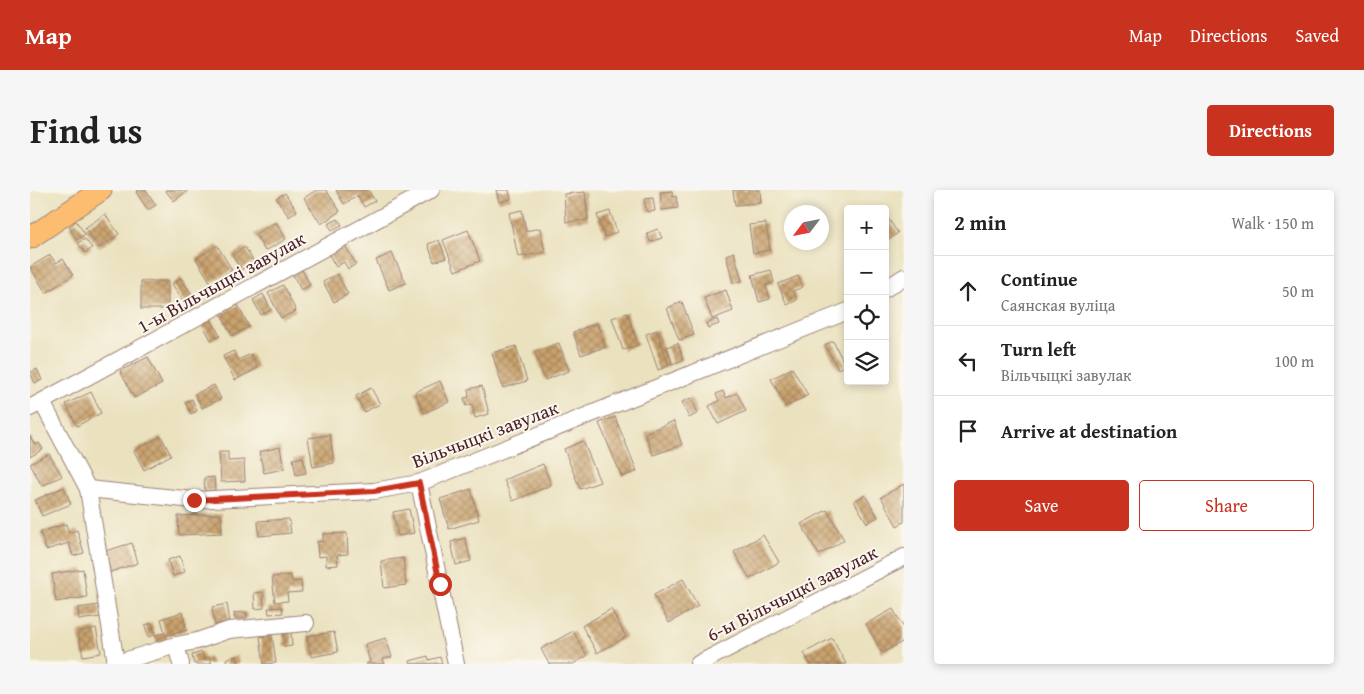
<!DOCTYPE html>
<html lang="en">
<head>
<meta charset="utf-8">
<style>
	:root { --surface:#fff; --page:#f6f6f6; --text:#222; --muted:#767676; --line:#e0e0e0; --accent:#c8321e }
	body { margin:0; font-family:"Gentium Book Plus",serif; background:var(--page); color:var(--text) }
	.controls { position:absolute; right:15px; top:15px; display:grid; overflow:hidden; border-radius:5px; box-shadow:0 2px 8px #0003 }
	.controls button { width:45px; height:45px; display:grid; place-items:center; padding:0; border:0; border-bottom:1px solid var(--line); background:var(--surface); color:var(--text); font:25px sans-serif }
	.compass { position:absolute; left:754px; top:15px; width:45px; height:45px; border-radius:50%; background:var(--surface); box-shadow:0 2px 8px #0003; rotate:238deg }
	.stop { position:absolute; width:15px; height:15px; margin:-11px; border:4px solid #c8321e; border-radius:50%; background:#fff }
	.stop.end { background:#c8321e; border-color:#fff; box-shadow:0 1px 5px #0008 }
	.list { margin:0; padding:0; list-style:none }
	h2 { display:flex; justify-content:space-between; align-items:center; height:65px; margin:0; padding:0 20px; font-size:21px }
	h2 small { font-size:16px; font-weight:400; color:var(--muted) }
	.list li { display:grid; grid-template-columns:32px 1fr auto; gap:15px; align-items:center; box-sizing:border-box; height:70px; padding:0 20px; border-top:1px solid var(--line) }
	.list b { display:block; font-size:19px; white-space:nowrap }
	.list p { margin:0; font-size:16px; white-space:nowrap; color:var(--muted) }
	.list em { font-size:16px; font-style:normal; color:var(--muted) }
	.actions { display:flex; gap:10px; padding:15px 20px }
	.actions a { flex:1; padding:11px 0; border:1px solid var(--accent); border-radius:5px; text-align:center; font-size:18px; color:var(--accent) }
	.actions .main { background:var(--accent); color:#fff }
	.icon { flex:none; width:28px; height:28px; fill:none; stroke:currentColor; stroke-width:2; stroke-linecap:round; stroke-linejoin:round }
	.map { position:relative; flex:none; width:874px; height:474px; overflow:hidden; border-radius:5px }
	header { display:flex; align-items:center; gap:30px; box-sizing:border-box; height:70px; padding:0 25px; background:var(--accent); color:#fff }
	header strong { font-size:24px }
	nav { display:flex; gap:28px; margin-inline-start:auto; font-size:18px }
	.intro { display:flex; align-items:center; justify-content:space-between; box-sizing:border-box; height:120px; padding:0 30px }
	h1 { margin:0; font-size:35px }
	.button { padding:12px 22px; border-radius:5px; background:var(--accent); color:#fff; font-size:18px; font-weight:700 }
	main { display:flex; gap:30px; padding:0 30px }
	aside { flex:1; background:var(--surface); border-radius:5px; box-shadow:0 2px 8px #0003 }
	.map>svg:first-child { display:block }
	.building { fill:url(#building-cross-hatch) }
	.lines { fill:none; stroke-linecap:round; stroke-linejoin:round }
	.minor-casing { stroke:#9a8074; stroke-width:18 }
	.major-casing { stroke:#9a8074; stroke-width:23 }
	.minor { stroke:#fff; stroke-width:16 }
	.major { stroke:#fcbd6f; stroke-width:21 }
	.route { stroke:#c8321e; stroke-width:6 }
	.labels { text-anchor:middle; dominant-baseline:central; stroke-width:4; stroke-linejoin:round; paint-order:stroke }
	.street-label { font-size:19px; fill:#4a1f2b; stroke:#fbf7ec }
</style>
</head>
<body>
<header>
<strong>Map</strong>
<nav><a>Map</a><a>Directions</a><a>Saved</a></nav>
</header>
<div class="intro"><h1>Find us</h1><a class="button">Directions</a></div>
<main>
<div class="map">
<svg width="874" height="474" viewBox="0 0 874 474">
	<defs>
		<pattern id="building-cross-hatch" width="8" height="8" patternUnits="userSpaceOnUse" patternTransform="scale(1.25)"><rect width="8" height="8" fill="#c9a26d"/><path d="M0 0l8 8M0 8l8-8" fill="none" stroke="#a5835a"/></pattern>
	</defs>
	<rect width="100%" height="100%" fill="#fbf7ec"/>
	<filter id="ink" filterUnits="userSpaceOnUse"><feTurbulence type="fractalNoise" baseFrequency=".02" numOctaves="2"/><feDisplacementMap in="SourceGraphic" scale="10" xChannelSelector="R" yChannelSelector="G"/><feConvolveMatrix kernelMatrix="1 2 1 2 8 2 1 2 1" color-interpolation-filters="sRGB"/></filter>
	<filter id="wash" filterUnits="userSpaceOnUse"><feTurbulence type="fractalNoise" baseFrequency=".0096" numOctaves="4" result="noise"/><feDisplacementMap in="SourceGraphic" scale="20" xChannelSelector="R" yChannelSelector="G"/><feGaussianBlur stdDeviation="1.12" result="paint"/><feColorMatrix in="noise" values="0 0 0 0 0 0 0 0 0 0 0 0 0 0 0 0 0 1.4 0 .05"/><feComposite in="paint" operator="in"/></filter>
	<g filter="url(#wash)">
		<rect width="100%" height="100%" fill="#eae1be"/>
		<g id="blocks">
			<g class="building">
				<path d="M 108,0 L 116,0 L 126,15 L 118,20 L 106,2 Z"/>
				<path d="M 135,0 L 158,0 L 144,11 Z"/>
				<path d="M 286,0 L 296,0 L 310,21 L 291,34 L 274,8 Z"/>
				<path d="M 306,0 L 338,0 L 345,11 L 334,17 L 328,6 L 314,14 Z"/>
				<path d="M 466,0 L 479,0 L 481,9 L 469,12 Z"/>
				<path d="M 703,0 L 730,0 L 731,13 L 705,15 Z"/>
				<path d="M 642,1 L 643,7 L 646,6 L 648,18 L 632,20 L 630,2 Z"/>
				<path d="M 555,2 L 558,30 L 536,32 L 534,4 Z"/>
				<path d="M 255,3 L 267,21 L 259,27 L 246,8 Z"/>
				<path d="M 623,8 L 625,21 L 617,22 L 614,9 Z"/>
				<path d="M 492,20 L 496,41 L 510,38 L 515,62 L 488,67 L 479,23 Z"/>
				<path d="M 580,21 L 587,42 L 575,47 L 567,25 Z"/>
				<path d="M 75,24 L 89,44 L 69,58 L 55,38 Z"/>
				<path d="M 855,24 L 868,43 L 855,53 Z"/>
				<path d="M 308,29 L 312,35 L 302,40 L 298,34 Z"/>
				<path d="M 46,31 L 55,44 L 47,50 L 39,37 Z"/>
				<path d="M 246,32 L 256,49 L 235,61 L 225,44 Z"/>
				<path d="M 736,33 L 740,60 L 723,63 L 719,35 Z"/>
				<path d="M 628,39 L 632,48 L 620,52 L 617,43 Z"/>
				<path d="M 438,40 L 450,71 L 425,81 L 413,50 Z"/>
				<path d="M 55,49 L 62,58 L 55,63 L 48,53 Z"/>
				<path d="M 409,50 L 416,68 L 404,72 L 398,54 Z"/>
				<path d="M 314,54 L 326,74 L 318,79 L 314,72 L 306,77 L 298,63 Z"/>
				<path d="M 187,55 L 202,80 L 181,93 L 166,69 Z"/>
				<path d="M 215,57 L 224,72 L 211,80 L 202,65 Z"/>
				<path d="M 704,62 L 712,91 L 703,93 L 696,65 Z"/>
				<path d="M 362,63 L 376,93 L 359,100 L 346,70 Z"/>
				<path d="M 20,65 L 26,73 L 33,69 L 43,85 L 16,103 L 0,77 Z"/>
				<path d="M 272,80 L 280,95 L 271,100 L 263,85 Z"/>
				<path d="M 741,80 L 744,93 L 736,95 L 740,109 L 729,112 L 722,85 Z"/>
				<path d="M 307,84 L 318,104 L 304,112 L 293,92 Z"/>
				<path d="M 768,86 L 773,97 L 763,101 L 767,110 L 757,115 L 748,94 Z"/>
				<path d="M 151,88 L 164,108 L 155,114 L 142,94 Z"/>
				<rect x="111" y="91" width="27" height="28"/>
				<path d="M 253,95 L 266,121 L 251,128 L 238,103 Z"/>
				<path d="M 696,100 L 703,121 L 682,129 L 674,108 Z"/>
				<path d="M 233,104 L 241,120 L 231,125 L 223,110 Z"/>
				<path d="M 652,112 L 664,145 L 649,150 L 637,118 Z"/>
				<path d="M 208,115 L 219,137 L 202,146 L 191,124 Z"/>
				<path d="M 597,123 L 608,155 L 593,160 L 582,128 Z"/>
				<path d="M 181,129 L 190,146 L 181,150 L 172,133 Z"/>
				<path d="M 687,129 L 689,134 L 678,138 L 676,133 Z"/>
				<path d="M 567,133 L 575,157 L 551,165 L 543,142 Z"/>
				<path d="M 627,140 L 639,176 L 628,180 L 616,144 Z"/>
				<path d="M 803,151 L 815,175 L 808,179 L 795,155 Z"/>
				<path d="M 529,153 L 539,181 L 515,190 L 505,162 Z"/>
				<path d="M 648,153 L 653,170 L 642,174 L 637,157 Z"/>
				<path d="M 486,156 L 497,191 L 473,198 L 462,163 Z"/>
				<path d="M 204,161 L 208,170 L 221,164 L 228,178 L 205,190 L 193,166 Z"/>
				<path d="M 118,167 L 132,194 L 104,208 L 90,181 Z"/>
				<path d="M 762,178 L 778,205 L 756,217 L 741,189 Z"/>
				<path d="M 7,179 L 12,190 L 5,193 L 0,183 Z"/>
				<path d="M 410,191 L 419,212 L 394,223 L 385,202 Z"/>
				<path d="M 184,195 L 191,209 L 172,218 L 165,204 Z"/>
				<path d="M 452,196 L 459,224 L 445,228 L 442,214 L 436,216 L 434,208 L 439,207 L 438,199 Z"/>
				<path d="M 341,198 L 350,214 L 334,222 L 326,206 Z"/>
				<path d="M 693,201 L 696,208 L 707,203 L 716,221 L 688,234 L 679,216 L 689,211 L 686,204 Z"/>
				<path d="M 61,202 L 71,223 L 47,236 L 36,214 Z"/>
				<path d="M 661,208 L 668,223 L 659,228 L 652,212 Z"/>
				<path d="M 162,209 L 167,221 L 161,224 L 155,212 Z"/>
				<path d="M 585,227 L 607,281 L 592,287 L 569,233 Z"/>
				<path d="M 644,231 L 652,255 L 623,265 L 615,243 Z"/>
				<path d="M 300,245 L 304,273 L 283,277 L 278,248 Z"/>
				<path d="M 0,246 L 5,255 L 9,253 L 13,259 L 0,267 Z"/>
				<path d="M 131,246 L 141,265 L 114,280 L 104,261 Z"/>
				<path d="M 553,251 L 570,292 L 550,299 L 534,259 Z"/>
				<path d="M 250,257 L 254,279 L 234,283 L 229,262 Z"/>
				<path d="M 189,262 L 198,262 L 198,271 L 214,270 L 215,291 L 191,292 Z"/>
				<path d="M 19,264 L 32,286 L 12,296 L 0,274 Z"/>
				<path d="M 273,267 L 276,283 L 266,285 L 263,269 Z"/>
				<path d="M 513,274 L 521,295 L 483,311 L 474,290 Z"/>
				<path d="M 184,287 L 185,300 L 175,301 L 174,288 Z"/>
				<path d="M 874,294 L 874,332 L 867,336 L 851,307 Z"/>
				<path d="M 34,297 L 41,314 L 12,326 L 5,310 Z"/>
				<path d="M 441,299 L 449,330 L 419,339 L 410,309 Z"/>
				<path d="M 835,305 L 848,327 L 837,333 L 824,311 Z"/>
				<path d="M 379,319 L 384,343 L 368,346 L 363,322 Z"/>
				<path d="M 797,320 L 814,350 L 789,365 L 771,334 Z"/>
				<path d="M 191,324 L 192,343 L 149,345 L 148,326 Z"/>
				<path d="M 259,329 L 261,343 L 229,346 L 228,331 Z"/>
				<path d="M 36,334 L 39,343 L 47,340 L 54,363 L 43,366 L 39,353 L 16,360 L 10,342 Z"/>
				<path d="M 317,343 L 318,364 L 307,365 L 308,375 L 296,376 L 296,366 L 288,367 L 287,352 L 293,351 L 293,344 Z"/>
				<path d="M 733,345 L 749,372 L 720,389 L 704,362 Z"/>
				<path d="M 435,348 L 441,371 L 426,375 L 421,352 Z"/>
				<path d="M 102,353 L 108,373 L 80,382 L 75,361 Z"/>
				<path d="M 150,366 L 155,382 L 143,386 L 138,370 Z"/>
				<path d="M 373,368 L 376,395 L 354,398 L 351,371 Z"/>
				<path d="M 53,379 L 57,407 L 26,412 L 22,384 Z"/>
				<path d="M 261,385 L 262,392 L 271,391 L 272,402 L 257,403 L 258,411 L 245,412 L 242,387 Z"/>
				<path d="M 653,389 L 668,416 L 639,433 L 624,405 Z"/>
				<path d="M 233,402 L 234,418 L 225,419 L 224,403 Z"/>
				<path d="M 197,414 L 200,432 L 185,435 L 182,417 Z"/>
				<path d="M 69,415 L 70,427 L 49,430 L 48,418 Z"/>
				<path d="M 252,417 L 253,423 L 239,424 L 238,418 Z"/>
				<path d="M 581,419 L 596,447 L 567,463 L 552,436 Z"/>
				<path d="M 863,419 L 874,438 L 874,451 L 852,463 L 836,434 Z"/>
				<path d="M 152,422 L 157,440 L 136,446 L 137,450 L 127,453 L 125,445 L 135,443 L 131,429 Z"/>
				<path d="M 216,422 L 217,428 L 205,429 L 204,423 Z"/>
				<path d="M 122,433 L 125,445 L 118,447 L 115,435 Z"/>
				<path d="M 66,438 L 71,463 L 53,466 L 48,442 Z"/>
				<path d="M 253,441 L 261,441 L 262,456 L 254,457 Z"/>
				<path d="M 543,441 L 557,466 L 543,474 L 519,474 L 511,459 Z"/>
				<path d="M 304,442 L 308,462 L 281,467 L 277,446 Z"/>
				<path d="M 242,445 L 246,473 L 234,474 L 230,447 Z"/>
				<path d="M 356,448 L 362,467 L 353,469 L 355,474 L 336,474 L 340,472 L 335,454 Z"/>
				<path d="M 802,448 L 816,474 L 780,474 L 774,463 Z"/>
				<path d="M 172,462 L 174,469 L 179,467 L 182,474 L 164,474 L 162,465 Z"/>
				<path d="M 207,466 L 209,474 L 197,474 L 196,469 Z"/>
				<path d="M 398,466 L 399,470 L 410,467 L 412,474 L 381,474 L 380,471 Z"/>
			</g>
		</g>
	</g>
	<g filter="url(#ink)">
		<use href="#blocks" fill-opacity="0" stroke="#9a8074" stroke-width="1"/>
		<g class="lines">
			<defs>
				<g id="minor">
					<path d="M 855,99 L 874,87"/>
					<path d="M 12,212 L 58,299 L 86,473"/>
					<path d="M 0,218 L 401,0"/>
					<path d="M 389,293 L 426,474"/>
					<path d="M 58,299 L 164,310 L 344,301 L 389,293 L 818,121"/>
					<path d="M 146,455 L 151,474"/>
					<path d="M 84,474 L 146,455 L 167,451 L 199,440 L 276,433"/>
					<path d="M 668,474 L 874,367"/>
				</g>
				<path id="major" d="M 0,48 L 71,0"/>
			</defs>
			<use href="#minor" class="minor-casing"/>
			<use href="#major" class="major-casing"/>
			<use href="#minor" class="minor"/>
			<use href="#major" class="major"/>
		</g>
	</g>
	<g class="lines" filter="url(#ink)">
		<path class="route" d="M 164,310 L 344,301 L 389,293 L 410,394"/>
	</g>
	<g class="labels">
		<g class="street-label">
			<text transform="translate(191 92) rotate(-29)">1-ы Вільчыцкі завулак</text>
			<text transform="translate(455 244) rotate(-21)">Вільчыцкі завулак</text>
			<text transform="translate(762 403) rotate(-27)">6-ы Вільчыцкі завулак</text>
		</g>
	</g>
</svg>
<div class="controls">
<button>+</button>
<button>−</button>
<button><svg class="icon" aria-label="locate" viewBox="0 0 24 24"><circle cx="12" cy="12" r="6"/><path d="M12 2v4M12 18v4M2 12h4M18 12h4"/></svg></button>
<button><svg class="icon" aria-label="layers" viewBox="0 0 24 24"><path d="M12 4l9 5-9 5-9-5zM3 14l9 5 9-5"/></svg></button>
</div>
<svg class="compass" viewBox="-18 -18 36 36"><path d="M0-13l5 13h-10z" fill="#e53935"/><path d="M0 13l5-13h-10z" fill="#767676"/></svg>
<div class="stop" style="left:410px;top:394px"></div>
<div class="stop end" style="left:164px;top:310px"></div>
</div>
<aside>
<h2>2 min<small>Walk · 150 m</small></h2>
<ul class="list">
<li><svg class="icon" aria-label="ahead" viewBox="0 0 24 24"><path d="M12 20V5M6 11l6-6 6 6"/></svg><div><b>Continue</b><p>Саянская вуліца</p></div><em>50 m</em></li>
<li><svg class="icon" aria-label="left" viewBox="0 0 24 24"><path d="M17 20v-9H6M10 6l-5 5 5 5"/></svg><div><b>Turn left</b><p>Вільчыцкі завулак</p></div><em>100 m</em></li>
<li><svg class="icon" aria-label="arrive" viewBox="0 0 24 24"><path d="M6 21V4h12l-3 4 3 4H6"/></svg><div><b>Arrive at destination</b></div></li>
</ul>
<div class="actions"><a class="main">Save</a><a>Share</a></div>
</aside>
</main>
</body>
</html>
